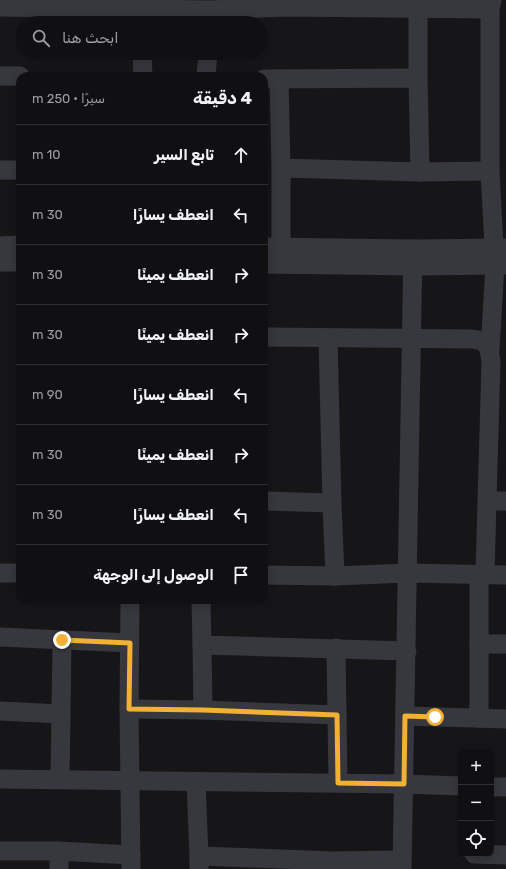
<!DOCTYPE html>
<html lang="ar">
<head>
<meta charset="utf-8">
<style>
	:root { --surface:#101012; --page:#1e1e20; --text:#f1f3f6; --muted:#9c9d9f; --line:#303032 }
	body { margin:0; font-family:Rubik,"Noto Naskh Arabic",sans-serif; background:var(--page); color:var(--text); direction:rtl }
	.controls { position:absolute; right:12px; bottom:12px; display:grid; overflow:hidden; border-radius:8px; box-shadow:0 2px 10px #0003 }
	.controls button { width:36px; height:36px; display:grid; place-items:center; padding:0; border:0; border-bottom:1px solid var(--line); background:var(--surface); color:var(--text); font:20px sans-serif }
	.stop { position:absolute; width:12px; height:12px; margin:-9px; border:3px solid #f2b134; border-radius:50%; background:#fff }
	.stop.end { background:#f2b134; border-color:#fff; box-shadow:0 1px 4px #0008 }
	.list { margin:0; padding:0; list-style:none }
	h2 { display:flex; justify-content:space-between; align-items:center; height:52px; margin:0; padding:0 16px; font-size:17px }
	h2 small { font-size:13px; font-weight:400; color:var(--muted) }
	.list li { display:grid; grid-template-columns:26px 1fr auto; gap:12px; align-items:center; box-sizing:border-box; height:60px; padding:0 16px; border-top:1px solid var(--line) }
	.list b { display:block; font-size:15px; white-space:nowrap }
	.list em { font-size:13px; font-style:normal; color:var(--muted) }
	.icon { flex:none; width:22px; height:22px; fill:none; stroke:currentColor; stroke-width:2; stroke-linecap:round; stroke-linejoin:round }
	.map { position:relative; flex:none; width:506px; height:869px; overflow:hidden; direction:ltr }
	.search { position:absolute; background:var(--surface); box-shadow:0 2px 10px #0003; left:16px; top:16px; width:252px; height:44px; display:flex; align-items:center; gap:10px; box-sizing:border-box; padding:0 14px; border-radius:22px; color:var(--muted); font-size:15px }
	.panel { position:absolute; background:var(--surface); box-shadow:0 2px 10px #0003; left:16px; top:72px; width:252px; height:532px; border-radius:12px; direction:rtl }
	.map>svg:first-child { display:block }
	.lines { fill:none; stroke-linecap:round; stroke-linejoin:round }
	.minor { stroke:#37383d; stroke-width:19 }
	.route { stroke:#f2b134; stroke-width:5 }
</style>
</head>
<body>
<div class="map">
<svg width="506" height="869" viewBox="0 0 506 869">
	<rect width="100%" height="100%" fill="#161618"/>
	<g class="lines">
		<g class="minor">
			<path d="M 0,7 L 210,10 L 285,7 L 490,9"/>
			<path d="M 142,53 L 143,76"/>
			<path d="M 0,76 L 20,76"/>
			<path d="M 206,76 L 208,53"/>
			<path d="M 418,78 L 418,8"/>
			<path d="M 264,79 L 418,78 L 420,172"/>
			<path d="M 279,79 L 281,168 L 281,247"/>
			<path d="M 281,168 L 420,172 L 490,171"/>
			<path d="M 0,170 L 20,170"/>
			<path d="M 0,246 L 20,245"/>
			<path d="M 264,247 L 413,249 L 506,248"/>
			<path d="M 0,262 L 20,262"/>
			<path d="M 264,264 L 413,266 L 506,265"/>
			<path d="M 264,337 L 472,339 C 489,341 489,347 491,362 L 487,501"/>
			<path d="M 328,339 L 332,503 L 335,576"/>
			<path d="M 490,350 L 495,265 L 490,171 L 490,9 L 492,0"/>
			<path d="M 264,501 L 332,503"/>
			<path d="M 0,573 L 20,573"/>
			<path d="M 264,575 L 335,576 L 408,573 L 506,575"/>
			<path d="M 485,575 L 487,501 L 506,501"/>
			<path d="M 130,600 L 129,709 L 131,869"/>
			<path d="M 201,600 L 202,645 L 407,651"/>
			<path d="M 0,637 L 130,643"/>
			<path d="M 479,644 L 506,644"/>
			<path d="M 202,645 L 203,710"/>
			<path d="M 336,648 L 338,783"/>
			<path d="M 129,709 L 203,710 L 337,715"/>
			<path d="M 0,711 L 61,714 L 60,779"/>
			<path d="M 61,714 L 62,640"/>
			<path d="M 405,716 L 506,719"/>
			<path d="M 479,718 L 479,575"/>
			<path d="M 0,779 L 404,784 L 461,786"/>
			<path d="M 196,782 L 199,856"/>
			<path d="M 491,787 L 506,787"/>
			<path d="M 0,851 L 59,851 L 131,855"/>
			<path d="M 59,851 L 59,869"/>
			<path d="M 474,854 L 506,855"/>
			<path d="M 199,869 L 199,856 L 333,861 L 402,860"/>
			<path d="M 402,869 L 413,249"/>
		</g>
	</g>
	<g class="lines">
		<path class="route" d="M 62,640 L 130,643 L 129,709 L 203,710 L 337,715 L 338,783 L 404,784 L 405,716 L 435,717"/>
	</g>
</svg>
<div class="controls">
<button>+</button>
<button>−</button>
<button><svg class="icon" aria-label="locate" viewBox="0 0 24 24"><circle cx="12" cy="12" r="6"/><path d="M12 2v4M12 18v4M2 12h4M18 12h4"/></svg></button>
</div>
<div class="stop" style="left:435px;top:717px"></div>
<div class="stop end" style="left:62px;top:640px"></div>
<div class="search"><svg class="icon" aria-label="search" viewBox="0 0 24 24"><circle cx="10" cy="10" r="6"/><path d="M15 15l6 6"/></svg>ابحث هنا</div>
<section class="panel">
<h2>4 دقيقة<small>سيرًا · 250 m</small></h2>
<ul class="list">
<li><svg class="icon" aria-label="ahead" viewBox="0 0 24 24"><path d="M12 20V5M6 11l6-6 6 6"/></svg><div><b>تابع السير</b></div><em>10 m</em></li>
<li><svg class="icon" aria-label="left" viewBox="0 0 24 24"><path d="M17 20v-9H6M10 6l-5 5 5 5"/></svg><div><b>انعطف يسارًا</b></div><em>30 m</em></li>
<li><svg class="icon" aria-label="right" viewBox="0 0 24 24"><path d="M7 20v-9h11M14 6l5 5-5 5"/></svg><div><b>انعطف يمينًا</b></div><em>30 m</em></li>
<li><svg class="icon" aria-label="right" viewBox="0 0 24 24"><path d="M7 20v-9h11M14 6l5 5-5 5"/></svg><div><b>انعطف يمينًا</b></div><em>30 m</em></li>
<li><svg class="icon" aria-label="left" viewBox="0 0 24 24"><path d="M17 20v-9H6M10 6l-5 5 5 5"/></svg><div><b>انعطف يسارًا</b></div><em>90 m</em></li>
<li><svg class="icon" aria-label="right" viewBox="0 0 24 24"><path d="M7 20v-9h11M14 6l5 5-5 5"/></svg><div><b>انعطف يمينًا</b></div><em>30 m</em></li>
<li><svg class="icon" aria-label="left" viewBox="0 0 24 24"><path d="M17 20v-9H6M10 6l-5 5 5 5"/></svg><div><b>انعطف يسارًا</b></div><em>30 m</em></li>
<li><svg class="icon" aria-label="arrive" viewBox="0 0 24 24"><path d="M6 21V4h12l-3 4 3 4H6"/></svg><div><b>الوصول إلى الوجهة</b></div></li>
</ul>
</section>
</div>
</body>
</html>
